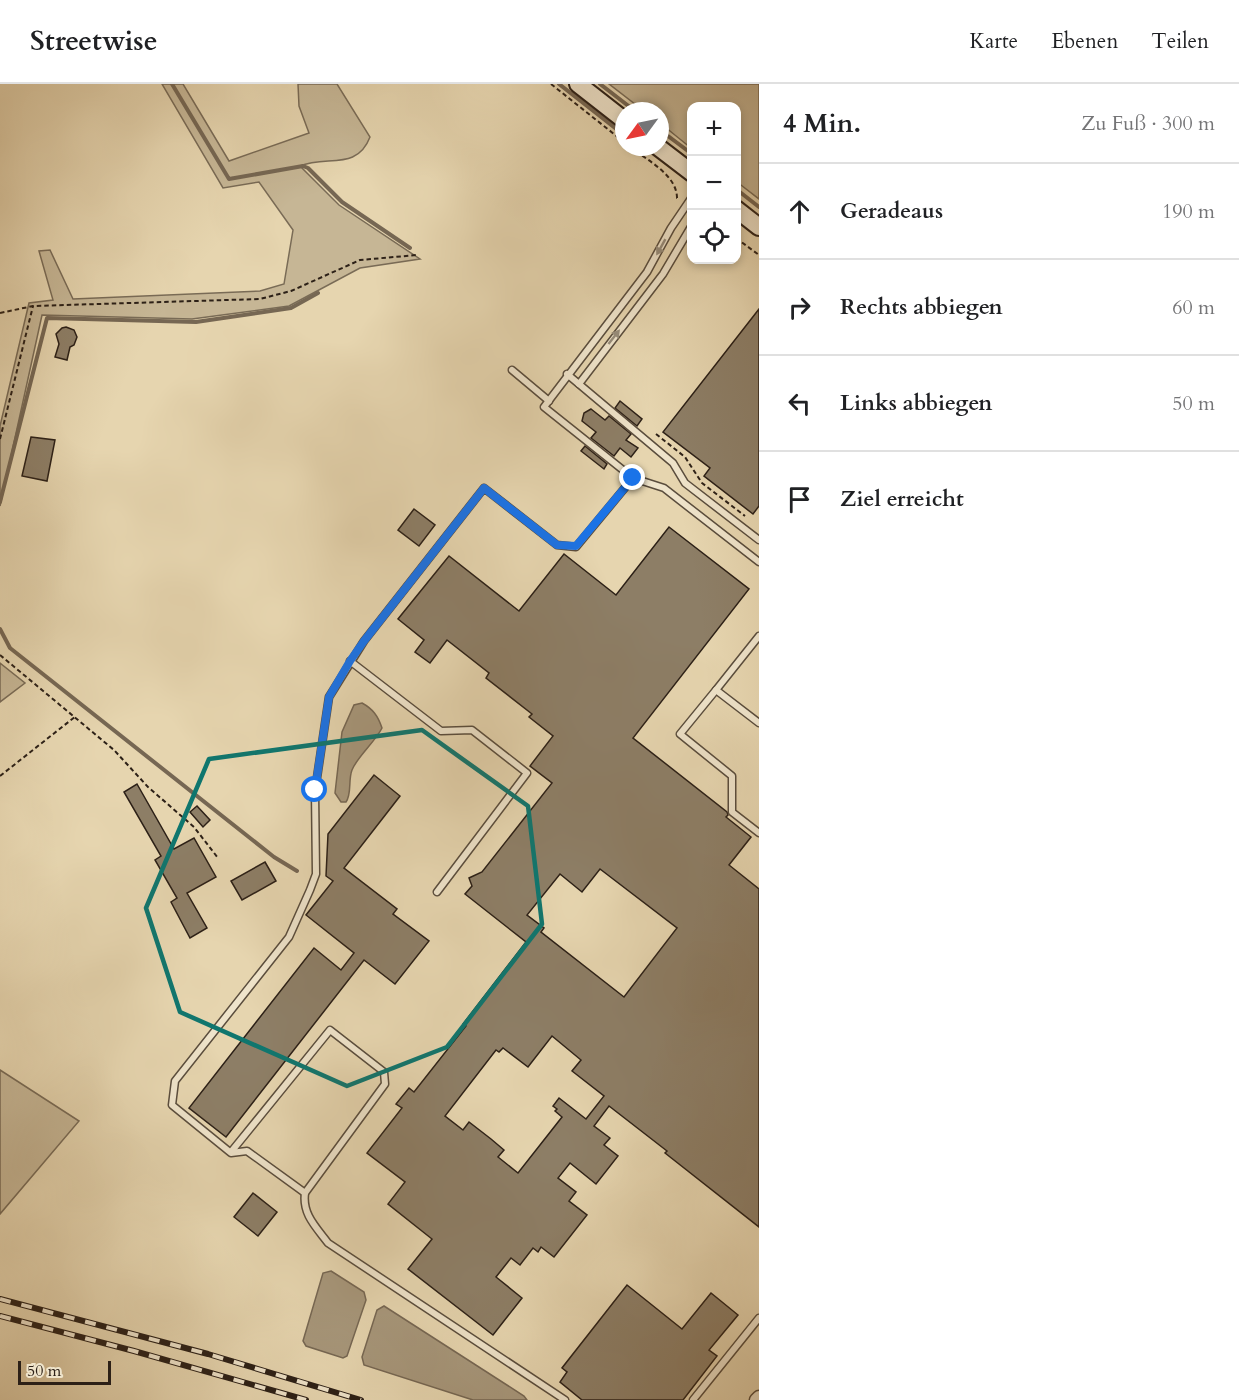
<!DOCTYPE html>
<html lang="de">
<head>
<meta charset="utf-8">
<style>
	:root { --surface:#fff; --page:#f2f2f2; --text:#202124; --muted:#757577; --line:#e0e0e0 }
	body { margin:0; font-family:Cardo,serif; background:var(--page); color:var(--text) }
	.controls { position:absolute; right:18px; top:18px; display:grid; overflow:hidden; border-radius:12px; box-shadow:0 3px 9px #0003 }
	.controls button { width:54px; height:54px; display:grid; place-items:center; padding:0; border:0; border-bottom:2px solid var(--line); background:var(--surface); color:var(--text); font:30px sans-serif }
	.compass { position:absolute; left:615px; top:18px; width:54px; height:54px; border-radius:50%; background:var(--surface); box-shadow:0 3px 9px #0003; rotate:237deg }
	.scale { position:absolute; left:18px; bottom:15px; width:93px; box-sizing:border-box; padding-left:6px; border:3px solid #2c2017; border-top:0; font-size:16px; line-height:21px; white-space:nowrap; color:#2c2017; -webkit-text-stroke:4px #efe4cb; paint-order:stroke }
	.stop { position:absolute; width:18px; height:18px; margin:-14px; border:4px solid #1a73e8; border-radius:50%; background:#fff }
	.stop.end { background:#1a73e8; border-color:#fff; box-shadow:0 2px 6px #0008 }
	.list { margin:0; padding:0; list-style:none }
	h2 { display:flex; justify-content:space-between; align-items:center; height:78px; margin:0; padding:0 24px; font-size:26px }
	h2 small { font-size:20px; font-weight:400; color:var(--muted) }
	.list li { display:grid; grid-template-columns:39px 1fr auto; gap:18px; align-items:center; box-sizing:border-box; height:96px; padding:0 24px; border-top:2px solid var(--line) }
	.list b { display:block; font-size:22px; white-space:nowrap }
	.list em { font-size:20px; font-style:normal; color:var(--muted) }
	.icon { flex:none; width:33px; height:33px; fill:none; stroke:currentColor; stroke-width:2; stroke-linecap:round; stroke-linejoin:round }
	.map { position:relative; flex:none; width:759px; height:1316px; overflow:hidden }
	header { display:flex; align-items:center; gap:36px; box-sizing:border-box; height:84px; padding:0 30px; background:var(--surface); border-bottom:2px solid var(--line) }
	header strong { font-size:28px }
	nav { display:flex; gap:33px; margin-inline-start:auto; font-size:21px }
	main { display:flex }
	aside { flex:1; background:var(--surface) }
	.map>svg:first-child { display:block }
	.green { fill:#c6b695; stroke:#796b56; stroke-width:1.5 }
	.water { fill:#a7977b; stroke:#766753; stroke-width:1.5 }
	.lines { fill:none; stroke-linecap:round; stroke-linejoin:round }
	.stream { stroke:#766753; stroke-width:4 }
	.building { fill:#8d7e66; stroke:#2c2017; stroke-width:1.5; fill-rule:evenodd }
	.service-casing { stroke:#5a4d3d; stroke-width:9 }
	.minor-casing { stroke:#5a4d3d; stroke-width:15 }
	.secondary-casing { stroke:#2c2017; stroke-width:20 }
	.path { stroke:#2c2017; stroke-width:2; stroke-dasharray:4.5 3; stroke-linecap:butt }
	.service { stroke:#efe4cb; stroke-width:6 }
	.minor { stroke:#efe4cb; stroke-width:12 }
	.secondary { stroke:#efe4cb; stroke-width:16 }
	.rail-casing { stroke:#2c2017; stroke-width:6 }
	.rail { stroke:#efe4cb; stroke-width:4; stroke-dasharray:11; stroke-linecap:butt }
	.oneway { fill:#978c7a }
	.route { stroke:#1a73e8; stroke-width:8 }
	.marked { fill:none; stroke:#0f766e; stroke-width:4.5; stroke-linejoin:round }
</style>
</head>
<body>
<header>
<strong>Streetwise</strong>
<nav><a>Karte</a><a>Ebenen</a><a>Teilen</a></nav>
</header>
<main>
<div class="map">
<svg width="759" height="1316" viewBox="0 0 759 1316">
	<rect width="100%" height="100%" fill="#e6d5af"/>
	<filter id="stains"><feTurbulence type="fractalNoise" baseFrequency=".00333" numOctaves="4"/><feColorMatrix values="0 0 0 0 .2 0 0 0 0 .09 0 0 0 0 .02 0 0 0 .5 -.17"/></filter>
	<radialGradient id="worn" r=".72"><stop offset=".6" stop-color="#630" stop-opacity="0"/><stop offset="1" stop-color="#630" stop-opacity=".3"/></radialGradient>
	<g class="green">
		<path d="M 162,0 L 183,0 L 229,77 L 309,49 L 299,22 L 298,0 L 337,0 L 370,53 C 357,87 327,71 300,82 L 339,121 L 420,175 L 360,184 L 289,222 L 192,235 L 42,231 L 0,422 L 0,342 L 29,219 L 53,216 L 39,167 L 50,166 L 73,215 L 260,207 L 284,200 L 293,146 L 259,98 L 223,104 Z"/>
		<path d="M 609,0 L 759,0 L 759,115 L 737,98 L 736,22 L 692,22 L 691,64 L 660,39 L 660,27 L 644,27 Z"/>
		<path d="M 0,579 L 25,599 L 0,618 Z"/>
		<path d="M 0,986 L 79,1037 L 0,1130 Z"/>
	</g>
	<g class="water">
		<path d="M 362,619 C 373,625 378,632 382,644 C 375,658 357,673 352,686 C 348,696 352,710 346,718 L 341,718 L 335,709 L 342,648 L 354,621 Z"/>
		<path d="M 331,1187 L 364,1208 L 366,1216 L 347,1272 L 343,1274 L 306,1262 L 303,1257 L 323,1189 Z"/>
		<path d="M 384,1222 L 524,1312 L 527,1316 L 473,1316 L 364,1281 L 362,1273 L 377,1226 Z"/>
	</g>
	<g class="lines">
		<g class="stream">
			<path d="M 172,0 L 229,95 L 303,82 L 308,84 L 342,118 L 410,164"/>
			<path d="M 559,0 L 624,51"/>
			<path d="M 600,0 L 635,27"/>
			<path d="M 660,46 L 692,70"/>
			<path d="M 736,105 L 759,123"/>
			<path d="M 0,418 L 47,234 L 196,238 L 291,224 L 318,209"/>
			<path d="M 0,545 L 10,564 L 274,773 L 297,787"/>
		</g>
	</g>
	<g class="building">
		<path d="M 759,225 L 759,422 L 753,430 L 704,392 L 710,384 L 663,348 Z"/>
		<path d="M 66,243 L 74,246 L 77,253 L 74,261 L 70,263 L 67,276 L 55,273 L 59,260 L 56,250 L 62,244 Z"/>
		<path d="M 620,317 L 642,335 L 637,342 L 615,324 Z"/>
		<path d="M 591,325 L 605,336 L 609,332 L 631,350 L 626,356 L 638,364 L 631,373 L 620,364 L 614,372 L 591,354 L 596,348 L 582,337 L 584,329 Z"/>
		<path d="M 31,353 L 55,356 L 47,397 L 22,392 Z"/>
		<path d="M 585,362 L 607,380 L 604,385 L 581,367 Z"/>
		<path d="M 414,425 L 435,441 L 419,462 L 398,446 Z"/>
		<path d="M 669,443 L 749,505 L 633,654 L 727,728 L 728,731 L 726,733 L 751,753 L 729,781 L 759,805 L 759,1143 L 665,1069 L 667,1067 L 609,1022 L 594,1042 L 610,1054 L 604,1061 L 618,1072 L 596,1100 L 570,1079 L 558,1094 L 576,1108 L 569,1117 L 587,1131 L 554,1173 L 541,1163 L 538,1168 L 533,1164 L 520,1181 L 511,1174 L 496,1193 L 522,1214 L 493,1251 L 408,1185 L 432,1155 L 388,1120 L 405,1098 L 367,1069 L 402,1024 L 396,1020 L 409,1004 L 414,1008 L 466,942 L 463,940 L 526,858 L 465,810 L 472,802 L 469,794 L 482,788 L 552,699 L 530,682 L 553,652 L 529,633 L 532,630 L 486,594 L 489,589 L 447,556 L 430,579 L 415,568 L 424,556 L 398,535 L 449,472 L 519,527 L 564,470 L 616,511 ZM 600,785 L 677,844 L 624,913 L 541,848 L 544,844 L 527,831 L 560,790 L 582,808 ZM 552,952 L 581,976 L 572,987 L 604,1012 L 586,1035 L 559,1014 L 553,1022 L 557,1025 L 555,1027 L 562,1033 L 518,1089 L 498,1073 L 504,1066 L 491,1055 L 469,1038 L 463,1046 L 445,1032 L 496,966 L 499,968 L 503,964 L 528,983 Z"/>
		<path d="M 374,691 L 400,712 L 344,784 L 397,825 L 393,830 L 429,857 L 395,900 L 364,876 L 226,1053 L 189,1024 L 314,864 L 341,886 L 354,869 L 306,831 L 333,797 L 326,792 L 328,750 Z"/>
		<path d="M 137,700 L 174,765 L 194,754 L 216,793 L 187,809 L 207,844 L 190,854 L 171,818 L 177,814 L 155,776 L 161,772 L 124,708 Z"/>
		<path d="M 197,722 L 210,736 L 203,743 L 190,728 Z"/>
		<path d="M 265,778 L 276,797 L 242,816 L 231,797 Z"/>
		<path d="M 253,1109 L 277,1128 L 258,1152 L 234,1133 Z"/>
		<path d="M 627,1201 L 682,1245 L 711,1209 L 738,1231 L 709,1266 L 717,1272 L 683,1316 L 582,1316 L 560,1298 L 567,1288 L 562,1284 Z"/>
	</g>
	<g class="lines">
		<defs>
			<g id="service">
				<path d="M 692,113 L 671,144 L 647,188 L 544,323 L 633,394 L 664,404 L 759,478"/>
				<path d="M 512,286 L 549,317"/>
				<path d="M 567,290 L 673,379 L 685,399 L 759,456"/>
				<path d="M 579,300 L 663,190 L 692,141"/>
				<path d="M 759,552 L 716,606 L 759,639"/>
				<path d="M 350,577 L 441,647 L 472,646 L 527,689 L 437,808"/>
				<path d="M 716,606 L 680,650 L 732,692 L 732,728 L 759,749"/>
				<path d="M 231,1068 L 330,946 L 384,988 L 385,1000 L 305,1109 C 302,1130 316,1143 328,1159 L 565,1316"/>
				<path d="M 305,1109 L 247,1067 L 231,1069 L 172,1021 L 175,997 L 289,853 L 310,806 L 316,790 L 315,707 L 329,613 L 364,557 L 484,404 L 557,461 L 576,463 L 633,394"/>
				<path d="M 693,1316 L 759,1234"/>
			</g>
			<path id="minor" d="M 756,1316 L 759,1313"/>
			<g id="secondary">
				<path d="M 578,0 L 624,36"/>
				<path d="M 658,63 L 692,89"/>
				<path d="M 736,125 L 759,143"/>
			</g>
		</defs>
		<use href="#service" class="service-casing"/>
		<use href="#minor" class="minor-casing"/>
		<use href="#secondary" class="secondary-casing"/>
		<g class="path">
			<path d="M 551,0 L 624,58"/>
			<path d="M 630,63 C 647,76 677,91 677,114 L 679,115"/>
			<path d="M 736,154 L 759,171"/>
			<path d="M 0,229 L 33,222 L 260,215 L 291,207 L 360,176 L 417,171"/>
			<path d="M 656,350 L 685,373 L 702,399 L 745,432"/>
			<path d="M 0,355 L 33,222"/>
			<path d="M 0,571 L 114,666 L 148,703 L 194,743 L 218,774"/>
			<path d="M 0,692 L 76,632"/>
		</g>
		<use href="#service" class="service"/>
		<use href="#minor" class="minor"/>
		<use href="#secondary" class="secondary"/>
		<defs>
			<g id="rail">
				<path d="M 0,1215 L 208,1270 L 361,1316"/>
				<path d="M 0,1232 L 134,1267 L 306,1316"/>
			</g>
		</defs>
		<use href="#rail" class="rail-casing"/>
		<use href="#rail" class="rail"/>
	</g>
	<defs><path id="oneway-solid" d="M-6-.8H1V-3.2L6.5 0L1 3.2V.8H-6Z" transform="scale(1.5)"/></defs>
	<g class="oneway">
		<use href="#oneway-solid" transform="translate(661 163) rotate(119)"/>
		<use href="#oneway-solid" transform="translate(614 253) rotate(-52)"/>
	</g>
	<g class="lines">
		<path class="route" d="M 315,706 L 329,613 L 350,577 L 364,557 L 484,404 L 557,461 L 576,462 L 633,394"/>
	</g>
	<path class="marked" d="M 422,646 L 528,722 L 542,840 L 447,963 L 347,1002 L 180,928 L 146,824 L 209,675 Z"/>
	<rect width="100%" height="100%" filter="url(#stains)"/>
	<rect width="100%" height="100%" fill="url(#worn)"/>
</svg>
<div class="controls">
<button>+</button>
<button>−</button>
<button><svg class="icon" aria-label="locate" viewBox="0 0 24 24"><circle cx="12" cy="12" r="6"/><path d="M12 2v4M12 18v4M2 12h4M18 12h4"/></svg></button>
</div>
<svg class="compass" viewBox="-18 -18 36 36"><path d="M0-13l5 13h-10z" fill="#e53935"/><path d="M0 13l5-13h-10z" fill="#757577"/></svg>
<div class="scale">50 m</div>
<div class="stop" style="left:315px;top:706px"></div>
<div class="stop end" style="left:633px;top:394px"></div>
</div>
<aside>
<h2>4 Min.<small>Zu Fuß · 300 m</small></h2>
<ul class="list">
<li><svg class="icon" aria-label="ahead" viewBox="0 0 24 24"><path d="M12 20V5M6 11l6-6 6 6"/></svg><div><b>Geradeaus</b></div><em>190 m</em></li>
<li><svg class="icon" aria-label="right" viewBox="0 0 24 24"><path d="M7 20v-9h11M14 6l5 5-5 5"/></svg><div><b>Rechts abbiegen</b></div><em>60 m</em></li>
<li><svg class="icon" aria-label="left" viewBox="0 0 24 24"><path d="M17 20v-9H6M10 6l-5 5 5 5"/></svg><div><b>Links abbiegen</b></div><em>50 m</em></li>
<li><svg class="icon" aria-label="arrive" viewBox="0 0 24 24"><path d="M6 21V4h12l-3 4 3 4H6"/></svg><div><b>Ziel erreicht</b></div></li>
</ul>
</aside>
</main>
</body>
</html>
